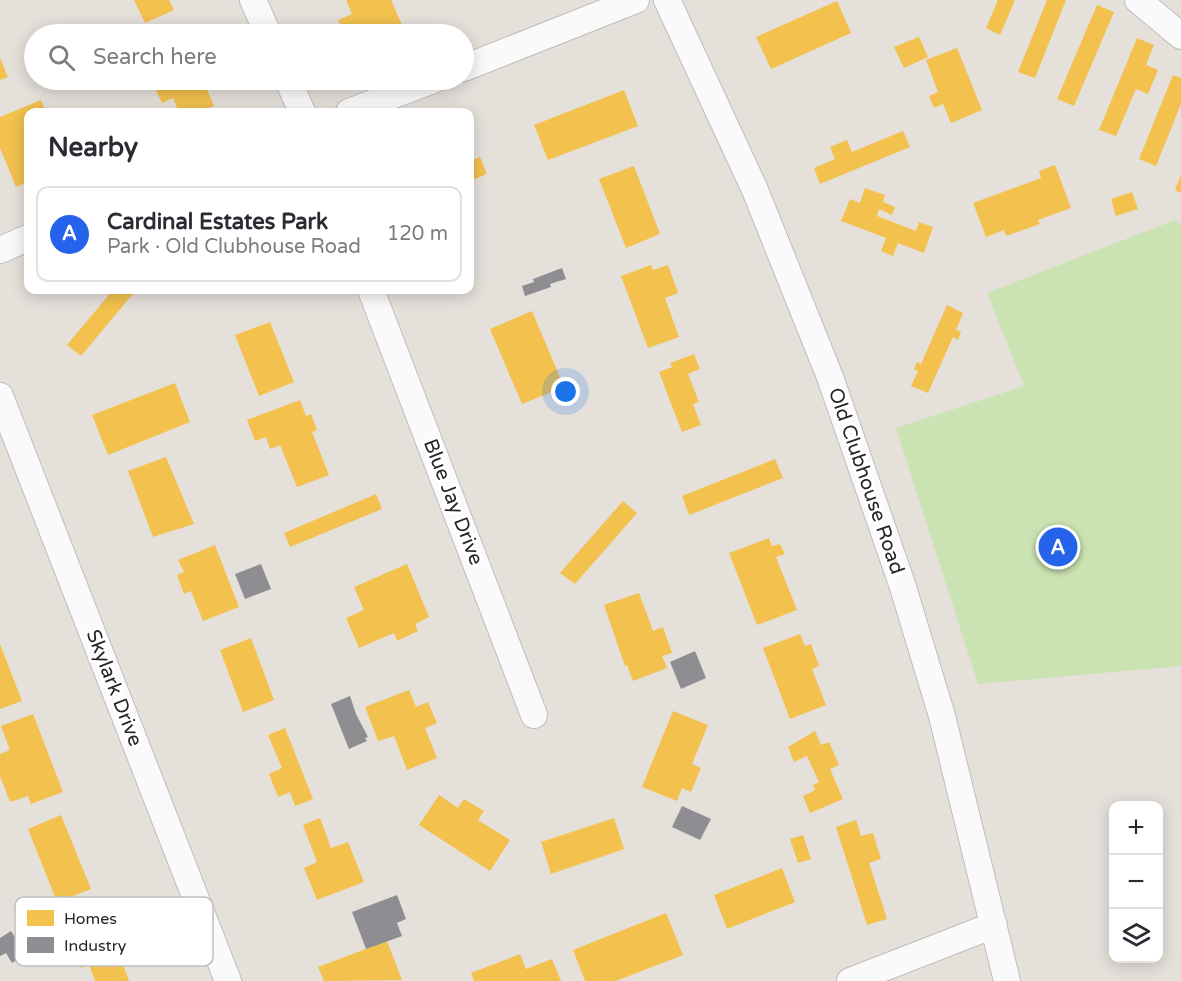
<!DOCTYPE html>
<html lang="en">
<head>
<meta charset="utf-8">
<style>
	:root { --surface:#fff; --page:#f2f2f3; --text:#2b2b33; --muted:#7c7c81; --line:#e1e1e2; --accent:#2563eb }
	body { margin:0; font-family:"Varela Round",sans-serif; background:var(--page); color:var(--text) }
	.controls { position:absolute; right:18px; bottom:18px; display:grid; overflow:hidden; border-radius:12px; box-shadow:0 3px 15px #0003 }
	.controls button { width:54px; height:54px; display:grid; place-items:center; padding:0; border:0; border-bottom:2px solid var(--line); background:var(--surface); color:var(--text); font:30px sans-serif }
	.you { position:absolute; left:566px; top:392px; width:21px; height:21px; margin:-15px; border:4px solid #fff; border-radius:50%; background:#1a73e8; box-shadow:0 0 0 9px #1a73e833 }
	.badge { display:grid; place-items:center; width:39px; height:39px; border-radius:50%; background:var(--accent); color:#fff; font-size:20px; font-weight:700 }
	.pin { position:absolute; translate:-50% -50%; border:3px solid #fff; box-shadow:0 2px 6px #0006 }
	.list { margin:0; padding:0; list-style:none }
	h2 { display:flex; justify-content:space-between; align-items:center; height:78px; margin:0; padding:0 24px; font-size:26px }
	h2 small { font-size:20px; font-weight:400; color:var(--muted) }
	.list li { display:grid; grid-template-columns:39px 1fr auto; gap:18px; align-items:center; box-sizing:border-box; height:96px; margin:0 12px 12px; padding:0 12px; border:2px solid var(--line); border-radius:12px }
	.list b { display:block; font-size:22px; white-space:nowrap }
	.list p { margin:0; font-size:20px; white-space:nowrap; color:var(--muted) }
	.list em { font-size:20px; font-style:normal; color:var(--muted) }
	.icon { flex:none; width:33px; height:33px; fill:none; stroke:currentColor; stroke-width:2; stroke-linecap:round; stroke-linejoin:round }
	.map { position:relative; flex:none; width:1181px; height:981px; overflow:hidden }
	.search { position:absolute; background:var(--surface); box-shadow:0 3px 15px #0003; left:24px; top:24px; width:450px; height:66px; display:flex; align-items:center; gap:15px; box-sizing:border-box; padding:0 21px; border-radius:33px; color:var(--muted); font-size:22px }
	.panel { position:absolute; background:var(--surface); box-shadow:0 3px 15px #0003; left:24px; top:108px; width:450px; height:186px; border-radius:12px }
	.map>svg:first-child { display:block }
	.green { fill:#cbe2b2 }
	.homes { fill:#f2c14e }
	.industry { fill:#8d8d92 }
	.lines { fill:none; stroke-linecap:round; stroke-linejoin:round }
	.street-casing { stroke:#bebdbd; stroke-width:28 }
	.street { stroke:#fbfafa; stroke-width:26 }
	.labels { text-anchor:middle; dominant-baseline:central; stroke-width:6; stroke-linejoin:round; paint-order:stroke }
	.street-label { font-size:20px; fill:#262626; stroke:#fff }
	.key { fill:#fff; stroke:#bebebe; stroke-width:1.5 }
	.key-label { font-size:16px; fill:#262626 }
</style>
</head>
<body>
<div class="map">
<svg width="1181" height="981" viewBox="0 0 1181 981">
	<rect width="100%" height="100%" fill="#e6e0db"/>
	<path class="green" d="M 1175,220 L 1181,225 L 1181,666 L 978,684 L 896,428 L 1024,386 L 987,293 Z"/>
	<g class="homes">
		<path d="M 134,0 L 169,0 L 174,10 L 145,23 Z"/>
		<path d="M 346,0 L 391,0 L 406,34 L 344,34 L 338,20 L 352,14 Z"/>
		<path d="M 998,0 L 1015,0 L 1000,35 L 986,28 Z"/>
		<path d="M 1047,0 L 1066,0 L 1035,78 L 1018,72 Z"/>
		<path d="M 837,1 L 851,33 L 771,69 L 756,37 Z"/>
		<path d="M 1097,5 L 1114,12 L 1074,106 L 1057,99 Z"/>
		<path d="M 919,37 L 928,57 L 904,68 L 894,47 Z"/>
		<path d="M 1137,38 L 1154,45 L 1146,65 L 1158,70 L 1148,94 L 1136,89 L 1116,136 L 1099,130 Z"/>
		<path d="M 957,48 L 982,110 L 951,123 L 943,104 L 934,108 L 929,96 L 938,92 L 926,60 Z"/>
		<path d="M 0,58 L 8,77 L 0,80 Z"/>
		<path d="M 1173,75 L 1181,78 L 1181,104 L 1156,166 L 1139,159 Z"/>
		<path d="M 151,80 L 203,80 L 214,106 L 197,112 L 179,112 L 173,98 L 162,103 Z"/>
		<path d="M 624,90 L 638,126 L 548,160 L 534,125 Z"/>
		<path d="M 41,100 L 46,112 L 28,112 L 28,182 L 16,187 L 0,148 L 0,117 Z"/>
		<path d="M 903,131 L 910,147 L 820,184 L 814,168 L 835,159 L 830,147 L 847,140 L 852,152 Z"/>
		<path d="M 480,157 L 487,174 L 470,181 L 470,161 Z"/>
		<path d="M 1055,165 L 1071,208 L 1038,220 L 1040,224 L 1006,236 L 1004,230 L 986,237 L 973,203 L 1041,178 L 1039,171 Z"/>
		<path d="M 634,166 L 660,234 L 626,248 L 599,179 Z"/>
		<path d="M 1181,175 L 1181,193 L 1175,190 Z"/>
		<path d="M 865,188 L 885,195 L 883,202 L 895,207 L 892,215 L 879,209 L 877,216 L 916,231 L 919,222 L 933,227 L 924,253 L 898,243 L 893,256 L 881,251 L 886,238 L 841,221 L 850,199 L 860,203 Z"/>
		<path d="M 1132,192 L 1138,209 L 1116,216 L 1111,199 Z"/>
		<path d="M 651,265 L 653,270 L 668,265 L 678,293 L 665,298 L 679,337 L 648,348 L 621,276 Z"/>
		<path d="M 113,290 L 136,290 L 81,356 L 67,345 Z"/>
		<path d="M 947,305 L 963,313 L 956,330 L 961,332 L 958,340 L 953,337 L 928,393 L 911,386 L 918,371 L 914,369 L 917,362 L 921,364 Z"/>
		<path d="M 532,311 L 564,387 L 522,404 L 490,329 Z"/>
		<path d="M 270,322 L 294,382 L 259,396 L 235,335 Z"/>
		<path d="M 694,354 L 700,369 L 688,374 L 699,402 L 693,404 L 701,425 L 682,432 L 659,372 L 672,367 L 670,363 Z"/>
		<path d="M 175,383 L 190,422 L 108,455 L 92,415 Z"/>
		<path d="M 300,400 L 306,416 L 311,414 L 317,430 L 312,432 L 329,475 L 297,487 L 280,445 L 270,449 L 266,437 L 255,441 L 247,420 Z"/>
		<path d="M 166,457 L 194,524 L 153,537 L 128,471 Z"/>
		<path d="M 775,459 L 783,478 L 689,515 L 682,496 Z"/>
		<path d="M 376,494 L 382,509 L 290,547 L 284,533 Z"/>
		<path d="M 623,501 L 637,513 L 575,584 L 560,573 Z"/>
		<path d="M 769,538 L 772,546 L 780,544 L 785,554 L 776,557 L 797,610 L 757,625 L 729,553 Z"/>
		<path d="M 215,545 L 239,607 L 203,621 L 191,591 L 184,594 L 177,575 L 184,572 L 178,560 Z"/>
		<path d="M 407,564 L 429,617 L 415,624 L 418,631 L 397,641 L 394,633 L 359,648 L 346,618 L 364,610 L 354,587 Z"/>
		<path d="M 639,593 L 653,631 L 663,627 L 672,653 L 662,656 L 667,668 L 633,681 L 627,665 L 625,666 L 604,605 Z"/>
		<path d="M 800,634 L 805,646 L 811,644 L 819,666 L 812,669 L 826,705 L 790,719 L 763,648 Z"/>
		<path d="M 251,638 L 274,700 L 243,712 L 220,650 Z"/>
		<path d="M 0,644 L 22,701 L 0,709 Z"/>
		<path d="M 409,690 L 416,707 L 428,702 L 437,723 L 425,728 L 437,758 L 407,770 L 394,736 L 378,741 L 365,707 Z"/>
		<path d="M 673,711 L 708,725 L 692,764 L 701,768 L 691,792 L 682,788 L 677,801 L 642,787 Z"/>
		<path d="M 33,714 L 63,792 L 31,804 L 28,796 L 10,802 L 0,776 L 0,754 L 10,750 L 1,726 Z"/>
		<path d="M 285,728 L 313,799 L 295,806 L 290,792 L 278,797 L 269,774 L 282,768 L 268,735 Z"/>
		<path d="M 815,731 L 821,745 L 829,742 L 839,765 L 830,769 L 843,799 L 810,813 L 803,796 L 815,790 L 813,785 L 819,782 L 807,756 L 794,762 L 788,747 Z"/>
		<path d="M 439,795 L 458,808 L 464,799 L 484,811 L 478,820 L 510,840 L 490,871 L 419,825 Z"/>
		<path d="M 61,815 L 91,889 L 57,902 L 28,829 Z"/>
		<path d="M 320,818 L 331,848 L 348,842 L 364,882 L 317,900 L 304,868 L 317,862 L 303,825 Z"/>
		<path d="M 614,818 L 624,849 L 551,874 L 541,842 Z"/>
		<path d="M 856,820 L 861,836 L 873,833 L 881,859 L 869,863 L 887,919 L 867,925 L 836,827 Z"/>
		<path d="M 803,835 L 811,859 L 798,863 L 790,839 Z"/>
		<path d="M 782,868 L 795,902 L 727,929 L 714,895 Z"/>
		<path d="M 109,899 L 119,926 L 110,930 L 129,981 L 95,981 L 89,965 L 80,968 L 77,959 L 84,956 L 69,915 Z"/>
		<path d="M 666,913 L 683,955 L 616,981 L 585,981 L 573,950 Z"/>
		<path d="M 387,941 L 402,980 L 324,981 L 318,967 Z"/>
		<path d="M 520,954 L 526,969 L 552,959 L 561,981 L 474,981 L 471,973 Z"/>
	</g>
	<g class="industry">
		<path d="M 562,268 L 566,279 L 550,284 L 551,287 L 525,296 L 522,286 L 534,282 L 533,279 Z"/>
		<path d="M 261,564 L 271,589 L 245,599 L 235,574 Z"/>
		<path d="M 695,651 L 706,678 L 681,689 L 670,662 Z"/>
		<path d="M 350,696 L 356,714 L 368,737 L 365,738 L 367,741 L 349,749 L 331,704 Z"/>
		<path d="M 682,806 L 711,819 L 700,840 L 672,827 Z"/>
		<path d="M 397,895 L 406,919 L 397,923 L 402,936 L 366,949 L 352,912 Z"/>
		<path d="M 11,931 L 26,955 L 12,963 L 6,953 L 0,956 L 0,938 Z"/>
	</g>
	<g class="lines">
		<defs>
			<g id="street">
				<path d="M 253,0 L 268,34"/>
				<path d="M 667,0 L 755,190 L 830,377 L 902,584 L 942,716 L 1007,981"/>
				<path d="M 1138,0 L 1181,36"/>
				<path d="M 464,68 L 636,0"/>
				<path d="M 288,80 L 302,112"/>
				<path d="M 349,112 L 433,80"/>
				<path d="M 0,250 L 28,238"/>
				<path d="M 371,290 L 534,715"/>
				<path d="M 0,396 L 228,981"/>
				<path d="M 850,981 L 994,925"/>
			</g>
		</defs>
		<use href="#street" class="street-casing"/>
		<use href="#street" class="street"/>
	</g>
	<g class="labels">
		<g class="street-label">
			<text transform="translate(866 481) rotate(71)">Old Clubhouse Road</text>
			<text transform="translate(453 502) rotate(69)">Blue Jay Drive</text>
			<text transform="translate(114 688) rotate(69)">Skylark Drive</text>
		</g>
	</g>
	<rect x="15" y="897" width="198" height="69" rx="9" class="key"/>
	<rect x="27" y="910" width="27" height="16" fill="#f2c14e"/>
	<rect x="27" y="937" width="27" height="16" fill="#8d8d92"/>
	<g class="key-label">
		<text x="64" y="924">Homes</text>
		<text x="64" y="951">Industry</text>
	</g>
</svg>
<div class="controls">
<button>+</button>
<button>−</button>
<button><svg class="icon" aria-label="layers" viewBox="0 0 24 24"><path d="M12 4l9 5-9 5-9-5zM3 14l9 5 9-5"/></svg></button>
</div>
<div class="you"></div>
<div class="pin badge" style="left:1058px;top:547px">A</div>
<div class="search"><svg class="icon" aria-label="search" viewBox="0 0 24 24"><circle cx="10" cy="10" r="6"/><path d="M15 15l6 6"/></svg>Search here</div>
<section class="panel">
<h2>Nearby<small></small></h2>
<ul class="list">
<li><span class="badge">A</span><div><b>Cardinal Estates Park</b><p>Park · Old Clubhouse Road</p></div><em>120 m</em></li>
</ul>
</section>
</div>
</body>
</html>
